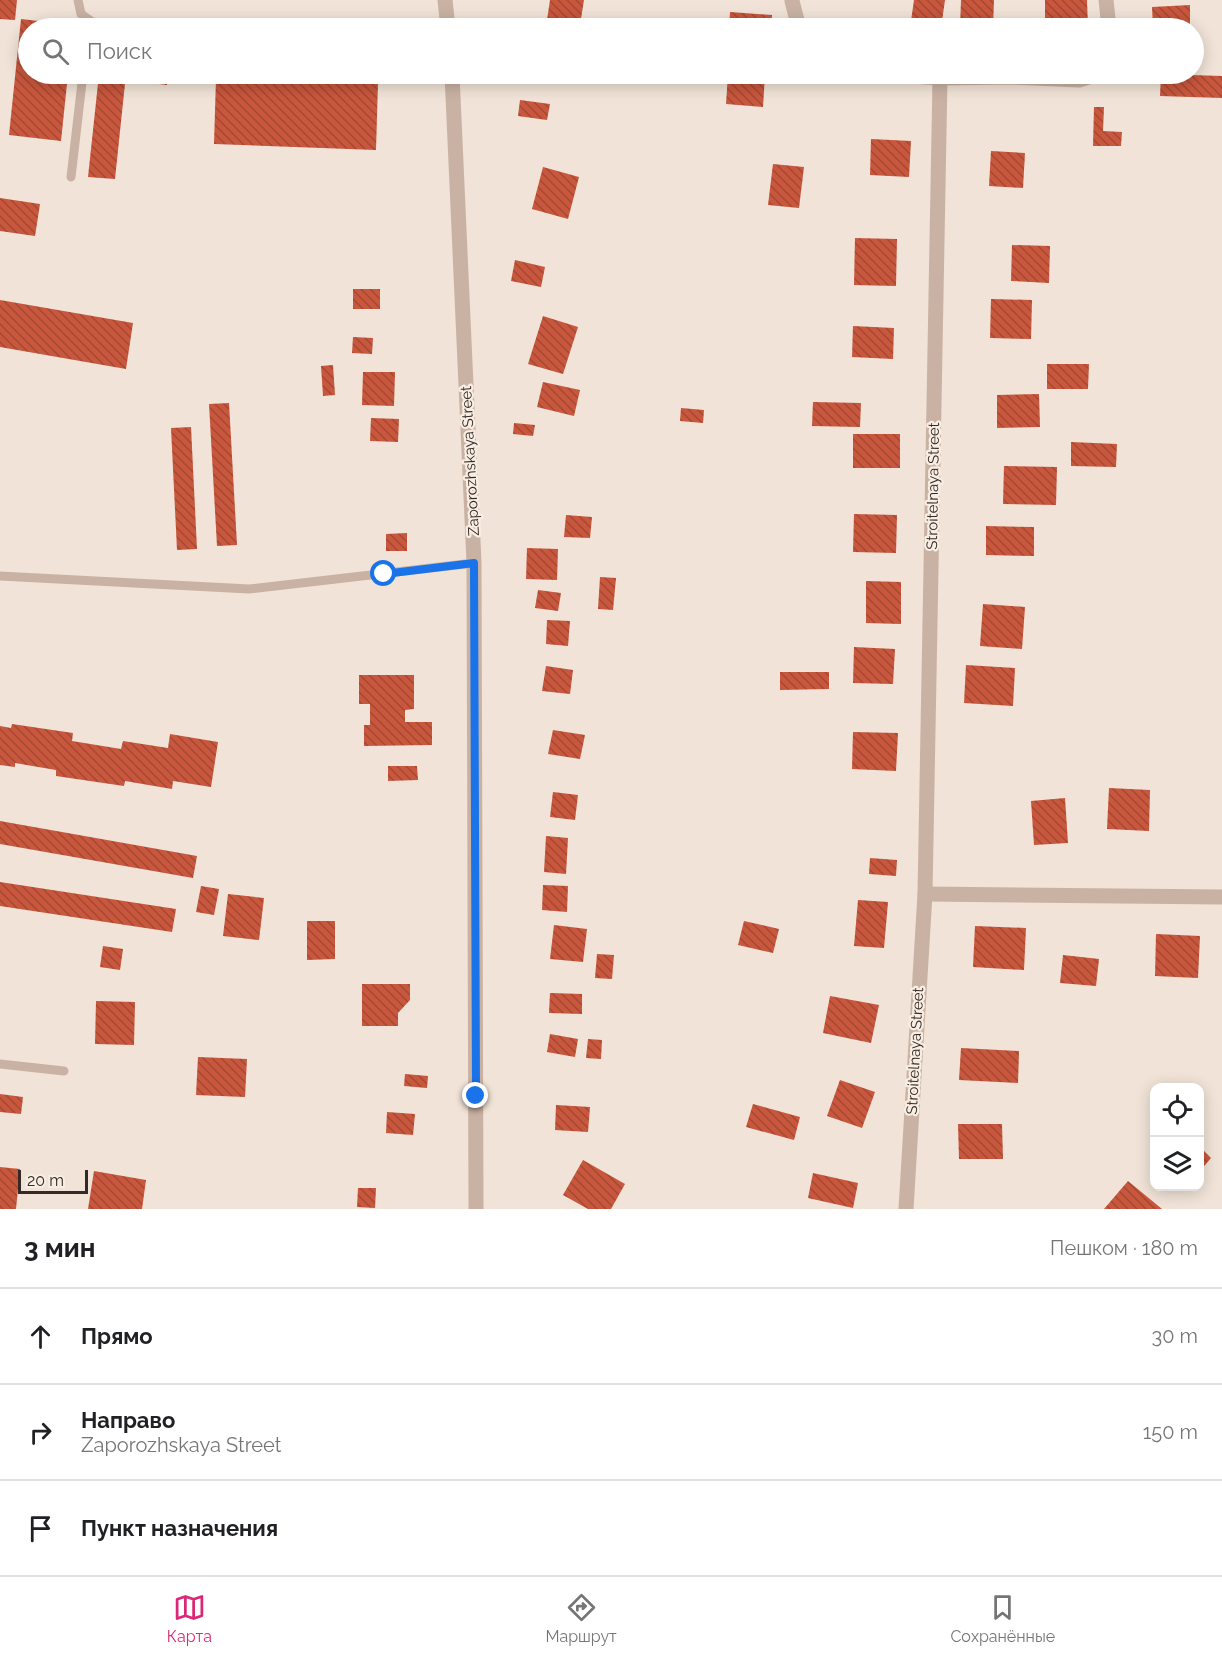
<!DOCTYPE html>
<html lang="ru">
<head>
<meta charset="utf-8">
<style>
	:root { --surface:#fff; --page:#f6f6f6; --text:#202124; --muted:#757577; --line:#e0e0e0; --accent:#db2777 }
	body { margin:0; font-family:Raleway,sans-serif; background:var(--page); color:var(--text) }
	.controls { position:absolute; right:18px; bottom:18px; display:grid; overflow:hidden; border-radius:12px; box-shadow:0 3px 15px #0003 }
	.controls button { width:54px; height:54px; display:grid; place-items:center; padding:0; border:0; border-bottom:2px solid var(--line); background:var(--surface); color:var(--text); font:30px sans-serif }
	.scale { position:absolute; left:18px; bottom:15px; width:70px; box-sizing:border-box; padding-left:6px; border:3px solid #342925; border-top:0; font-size:16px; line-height:21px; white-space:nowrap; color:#342925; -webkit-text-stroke:4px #f9eee3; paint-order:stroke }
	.stop { position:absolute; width:18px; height:18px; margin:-14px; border:4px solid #1a73e8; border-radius:50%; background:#fff }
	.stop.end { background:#1a73e8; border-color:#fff; box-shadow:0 2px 6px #0008 }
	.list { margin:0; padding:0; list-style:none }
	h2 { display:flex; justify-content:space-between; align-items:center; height:78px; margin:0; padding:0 24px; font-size:26px }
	h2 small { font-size:20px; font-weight:400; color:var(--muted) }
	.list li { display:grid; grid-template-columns:39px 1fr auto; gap:18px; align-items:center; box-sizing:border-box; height:96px; padding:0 24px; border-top:2px solid var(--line) }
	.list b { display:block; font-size:22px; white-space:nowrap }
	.list p { margin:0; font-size:20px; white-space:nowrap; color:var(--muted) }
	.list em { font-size:20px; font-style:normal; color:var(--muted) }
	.icon { flex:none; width:33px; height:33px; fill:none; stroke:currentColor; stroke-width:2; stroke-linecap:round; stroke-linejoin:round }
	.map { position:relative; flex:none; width:1222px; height:1209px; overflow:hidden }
	.search { position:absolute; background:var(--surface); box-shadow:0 3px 15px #0003; left:18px; right:18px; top:18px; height:66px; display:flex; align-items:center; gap:15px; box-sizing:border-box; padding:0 21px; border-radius:33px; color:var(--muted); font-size:22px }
	.sheet { height:366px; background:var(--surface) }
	nav { display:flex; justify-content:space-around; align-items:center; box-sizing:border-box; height:84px; border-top:2px solid var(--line); background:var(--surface); font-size:16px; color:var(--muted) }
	nav a { display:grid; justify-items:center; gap:3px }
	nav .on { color:var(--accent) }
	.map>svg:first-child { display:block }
	.building { fill:url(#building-back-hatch) }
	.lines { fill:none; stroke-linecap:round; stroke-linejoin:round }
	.lane { stroke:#c9b2a3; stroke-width:9 }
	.street { stroke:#c9b2a3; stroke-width:15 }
	.route { stroke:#1a73e8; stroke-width:8 }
	.labels { text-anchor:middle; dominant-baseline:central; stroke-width:4.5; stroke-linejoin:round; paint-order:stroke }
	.street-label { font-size:15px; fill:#342925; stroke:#f9eee3 }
</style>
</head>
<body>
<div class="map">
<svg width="1222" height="1209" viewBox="0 0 1222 1209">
	<defs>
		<pattern id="building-back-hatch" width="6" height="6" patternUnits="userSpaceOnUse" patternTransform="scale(1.5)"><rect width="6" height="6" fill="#c9573d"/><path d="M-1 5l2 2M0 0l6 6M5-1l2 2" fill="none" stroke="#a44833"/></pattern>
	</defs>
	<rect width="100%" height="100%" fill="#f1e3d7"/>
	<g class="building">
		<path d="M 0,0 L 17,0 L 15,20 L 0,19 Z"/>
		<path d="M 550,0 L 584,0 L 580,25 L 547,20 Z"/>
		<path d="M 914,0 L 945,0 L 941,28 L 910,28 Z"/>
		<path d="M 961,0 L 994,0 L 993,28 L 960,28 Z"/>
		<path d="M 1045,0 L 1087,0 L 1088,28 L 1045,28 Z"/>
		<path d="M 1190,5 L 1190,28 L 1153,28 L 1152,7 Z"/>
		<path d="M 730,12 L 772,15 L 771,28 L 729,28 Z"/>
		<path d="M 21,19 L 73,25 L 73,28 L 28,28 L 28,74 L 68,74 L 61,141 L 9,135 Z"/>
		<path d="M 99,74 L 126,74 L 115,179 L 88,177 Z"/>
		<path d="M 152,74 L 169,74 L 167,85 L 151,83 Z"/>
		<path d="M 728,74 L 765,75 L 763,107 L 726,104 Z"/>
		<path d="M 1161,74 L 1222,76 L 1222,98 L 1160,96 Z"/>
		<path d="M 216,78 L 378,83 L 376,150 L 214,144 Z"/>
		<path d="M 520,100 L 550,104 L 547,120 L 518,116 Z"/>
		<path d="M 1094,107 L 1104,107 L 1103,131 L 1122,132 L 1121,146 L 1093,146 Z"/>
		<path d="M 871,139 L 911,141 L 909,177 L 870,175 Z"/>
		<path d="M 991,151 L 1025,153 L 1023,188 L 989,186 Z"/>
		<path d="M 773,164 L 804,167 L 799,208 L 768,205 Z"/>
		<path d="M 543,167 L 579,177 L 568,219 L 532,209 Z"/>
		<path d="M 0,198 L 40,204 L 35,236 L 0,231 Z"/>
		<path d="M 855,238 L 897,239 L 896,286 L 854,285 Z"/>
		<path d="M 1012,245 L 1050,246 L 1049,283 L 1011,281 Z"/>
		<path d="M 515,260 L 545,267 L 541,287 L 511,281 Z"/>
		<rect x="353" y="289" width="27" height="20"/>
		<path d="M 991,299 L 1032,300 L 1031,339 L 990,338 Z"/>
		<path d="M 0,300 L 133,323 L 126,369 L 0,347 Z"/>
		<path d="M 543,316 L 578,327 L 563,374 L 528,364 Z"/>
		<path d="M 853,326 L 894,328 L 893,359 L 852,357 Z"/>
		<path d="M 353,337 L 373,338 L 372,354 L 352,353 Z"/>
		<path d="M 1047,364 L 1089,364 L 1088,389 L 1047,389 Z"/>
		<path d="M 333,365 L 335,395 L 323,396 L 321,366 Z"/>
		<path d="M 363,372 L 395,372 L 394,406 L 362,405 Z"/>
		<path d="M 543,382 L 580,390 L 574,416 L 537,407 Z"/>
		<path d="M 1039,394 L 1040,427 L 997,428 L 997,395 Z"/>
		<path d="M 813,402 L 861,403 L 860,427 L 812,426 Z"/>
		<path d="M 229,403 L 237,545 L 217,546 L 209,404 Z"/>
		<path d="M 681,408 L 704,410 L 703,423 L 680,421 Z"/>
		<path d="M 371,418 L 399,419 L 398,442 L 370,441 Z"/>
		<path d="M 514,423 L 535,425 L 533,436 L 513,434 Z"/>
		<path d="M 191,427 L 197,549 L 177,550 L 171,428 Z"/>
		<rect x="853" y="434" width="47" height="34"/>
		<path d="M 1071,442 L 1117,444 L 1116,467 L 1071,466 Z"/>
		<path d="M 1004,466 L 1057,467 L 1056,505 L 1003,504 Z"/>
		<path d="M 854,514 L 897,515 L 896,553 L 853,552 Z"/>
		<path d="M 566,515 L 592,517 L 590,538 L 564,537 Z"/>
		<path d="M 986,526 L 1034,527 L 1034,556 L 986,555 Z"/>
		<path d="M 407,533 L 407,551 L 386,551 L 386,534 Z"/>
		<path d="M 527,548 L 558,549 L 557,580 L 526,579 Z"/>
		<path d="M 600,577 L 616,578 L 613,610 L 598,609 Z"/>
		<path d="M 866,581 L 901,582 L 901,624 L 866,623 Z"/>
		<path d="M 538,590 L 561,593 L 558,611 L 535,608 Z"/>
		<path d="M 983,604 L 1025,607 L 1022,649 L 980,646 Z"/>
		<path d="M 547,620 L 570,621 L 568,646 L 546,644 Z"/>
		<path d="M 854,647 L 895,649 L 893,684 L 853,683 Z"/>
		<path d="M 966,665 L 1015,668 L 1013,706 L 964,703 Z"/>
		<path d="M 546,666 L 573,670 L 570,694 L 542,691 Z"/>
		<path d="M 780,672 L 829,672 L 829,689 L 780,690 Z"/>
		<path d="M 359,675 L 414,675 L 414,709 L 405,710 L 405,722 L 432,722 L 432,745 L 364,746 L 364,725 L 370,725 L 370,704 L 359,704 Z"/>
		<path d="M 12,724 L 73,733 L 72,741 L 121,749 L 123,741 L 168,748 L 170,734 L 218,742 L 211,787 L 173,781 L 172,789 L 125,781 L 124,786 L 56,776 L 56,770 L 15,763 L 15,767 L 0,765 L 0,726 L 11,728 Z"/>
		<path d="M 553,730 L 585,735 L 580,759 L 548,754 Z"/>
		<path d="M 853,732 L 898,733 L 896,771 L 852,769 Z"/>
		<path d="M 388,766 L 417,766 L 418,780 L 388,781 Z"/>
		<path d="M 1109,788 L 1150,790 L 1149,831 L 1107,829 Z"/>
		<path d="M 553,792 L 578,795 L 575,820 L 550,817 Z"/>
		<path d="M 1065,798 L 1068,843 L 1034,845 L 1031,801 Z"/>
		<path d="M 0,821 L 197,856 L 193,878 L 0,844 Z"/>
		<path d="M 546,836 L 568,838 L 566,874 L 544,872 Z"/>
		<path d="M 870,858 L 897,860 L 896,876 L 869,874 Z"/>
		<path d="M 0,882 L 176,909 L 172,932 L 0,906 Z"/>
		<path d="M 543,885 L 568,886 L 567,912 L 542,910 Z"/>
		<path d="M 201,886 L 219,889 L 214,915 L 196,912 Z"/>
		<path d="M 228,894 L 264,898 L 259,940 L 223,936 Z"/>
		<path d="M 858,900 L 888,902 L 884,948 L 854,946 Z"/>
		<path d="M 307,921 L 335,921 L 335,959 L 307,960 Z"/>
		<path d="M 744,921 L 779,929 L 773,953 L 738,945 Z"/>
		<path d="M 554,925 L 587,929 L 583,962 L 550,959 Z"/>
		<path d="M 975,926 L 1026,928 L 1024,970 L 973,967 Z"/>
		<path d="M 1156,934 L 1200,936 L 1198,978 L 1155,976 Z"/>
		<path d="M 103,946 L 123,949 L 120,970 L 100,967 Z"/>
		<path d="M 597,954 L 614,955 L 612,979 L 595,978 Z"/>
		<path d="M 1063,955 L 1099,959 L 1096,986 L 1060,983 Z"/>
		<path d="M 362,984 L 410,984 L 410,1000 L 398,1013 L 398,1026 L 362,1026 Z"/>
		<path d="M 550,993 L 582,994 L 582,1014 L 549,1013 Z"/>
		<path d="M 830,996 L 879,1005 L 871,1043 L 823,1033 Z"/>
		<path d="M 96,1001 L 135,1002 L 134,1045 L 95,1044 Z"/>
		<path d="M 550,1034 L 578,1039 L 575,1057 L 547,1052 Z"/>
		<path d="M 588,1039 L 602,1040 L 601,1059 L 586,1058 Z"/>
		<path d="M 961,1048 L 1019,1051 L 1018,1083 L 959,1080 Z"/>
		<path d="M 198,1057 L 247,1059 L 245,1097 L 196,1095 Z"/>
		<path d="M 405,1074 L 428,1076 L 427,1088 L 404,1086 Z"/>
		<path d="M 840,1080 L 875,1092 L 862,1128 L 827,1116 Z"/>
		<path d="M 0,1094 L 23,1097 L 21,1114 L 0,1112 Z"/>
		<path d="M 753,1104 L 800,1117 L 794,1140 L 746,1127 Z"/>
		<path d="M 556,1105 L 590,1107 L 588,1132 L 555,1130 Z"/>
		<path d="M 387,1112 L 415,1114 L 413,1135 L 386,1133 Z"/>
		<path d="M 958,1124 L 1002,1124 L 1003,1159 L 959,1159 Z"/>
		<path d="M 1200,1147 L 1211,1158 L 1200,1171 Z"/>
		<path d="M 583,1160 L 625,1184 L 611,1209 L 588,1209 L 563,1195 Z"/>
		<path d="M 0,1167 L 20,1169 L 16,1209 L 0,1209 Z"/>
		<path d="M 94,1171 L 146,1180 L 142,1209 L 88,1209 Z"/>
		<path d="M 813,1173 L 858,1183 L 853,1208 L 808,1198 Z"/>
		<path d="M 1128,1181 L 1162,1209 L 1104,1209 Z"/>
		<path d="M 358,1188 L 376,1188 L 375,1208 L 357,1207 Z"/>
	</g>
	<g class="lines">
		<g class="lane">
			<path d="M 78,0 L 81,14 L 98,26 L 135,28"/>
			<path d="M 71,177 L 83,74"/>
			<path d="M 0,576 L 249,589 L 474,563"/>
			<path d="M 0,1064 L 64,1071"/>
		</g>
		<g class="street">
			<path d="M 445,0 L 448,28"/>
			<path d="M 1106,0 L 1109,28"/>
			<path d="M 792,1 L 799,28"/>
			<path d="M 452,74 L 474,563 L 476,1209"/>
			<path d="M 884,74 L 940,78 L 1011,77 L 1079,80 L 1098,74"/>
			<path d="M 925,894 L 1222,897"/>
			<path d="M 906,1209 L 925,894 L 940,78"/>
		</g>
	</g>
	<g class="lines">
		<path class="route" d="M 384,574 L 474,563 L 476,1096"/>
	</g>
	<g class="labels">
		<g class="street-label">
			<text transform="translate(470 461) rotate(-93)">Zaporozhskaya Street</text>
			<text transform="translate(933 486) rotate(-89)">Stroitelnaya Street</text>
			<text transform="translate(915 1051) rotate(-87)">Stroitelnaya Street</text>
		</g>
	</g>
</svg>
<div class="controls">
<button><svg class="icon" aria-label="locate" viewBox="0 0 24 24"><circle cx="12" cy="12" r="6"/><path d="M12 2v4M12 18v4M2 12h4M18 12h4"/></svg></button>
<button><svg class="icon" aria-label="layers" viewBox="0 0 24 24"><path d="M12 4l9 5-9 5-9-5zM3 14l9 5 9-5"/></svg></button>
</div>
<div class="scale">20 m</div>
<div class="stop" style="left:384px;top:574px"></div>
<div class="stop end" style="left:476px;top:1096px"></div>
<div class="search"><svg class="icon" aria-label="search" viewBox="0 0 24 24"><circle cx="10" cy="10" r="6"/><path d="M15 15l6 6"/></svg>Поиск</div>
</div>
<section class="sheet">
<h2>3 мин<small>Пешком · 180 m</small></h2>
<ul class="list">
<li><svg class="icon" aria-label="ahead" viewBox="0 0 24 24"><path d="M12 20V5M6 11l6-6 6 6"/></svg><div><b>Прямо</b></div><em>30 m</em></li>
<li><svg class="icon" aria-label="right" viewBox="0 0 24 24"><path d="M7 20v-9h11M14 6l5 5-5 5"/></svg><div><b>Направо</b><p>Zaporozhskaya Street</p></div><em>150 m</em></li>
<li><svg class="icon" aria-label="arrive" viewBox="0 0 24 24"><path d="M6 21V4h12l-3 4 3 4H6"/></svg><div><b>Пункт назначения</b></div></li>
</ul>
</section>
<nav>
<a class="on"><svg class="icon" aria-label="map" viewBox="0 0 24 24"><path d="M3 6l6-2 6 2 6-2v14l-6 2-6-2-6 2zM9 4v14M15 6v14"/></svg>Карта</a>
<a><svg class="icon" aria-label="directions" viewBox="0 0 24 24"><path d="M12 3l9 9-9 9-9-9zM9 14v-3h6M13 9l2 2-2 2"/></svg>Маршрут</a>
<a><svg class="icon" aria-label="saved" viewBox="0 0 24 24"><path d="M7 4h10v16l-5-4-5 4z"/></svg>Сохранённые</a>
</nav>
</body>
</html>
